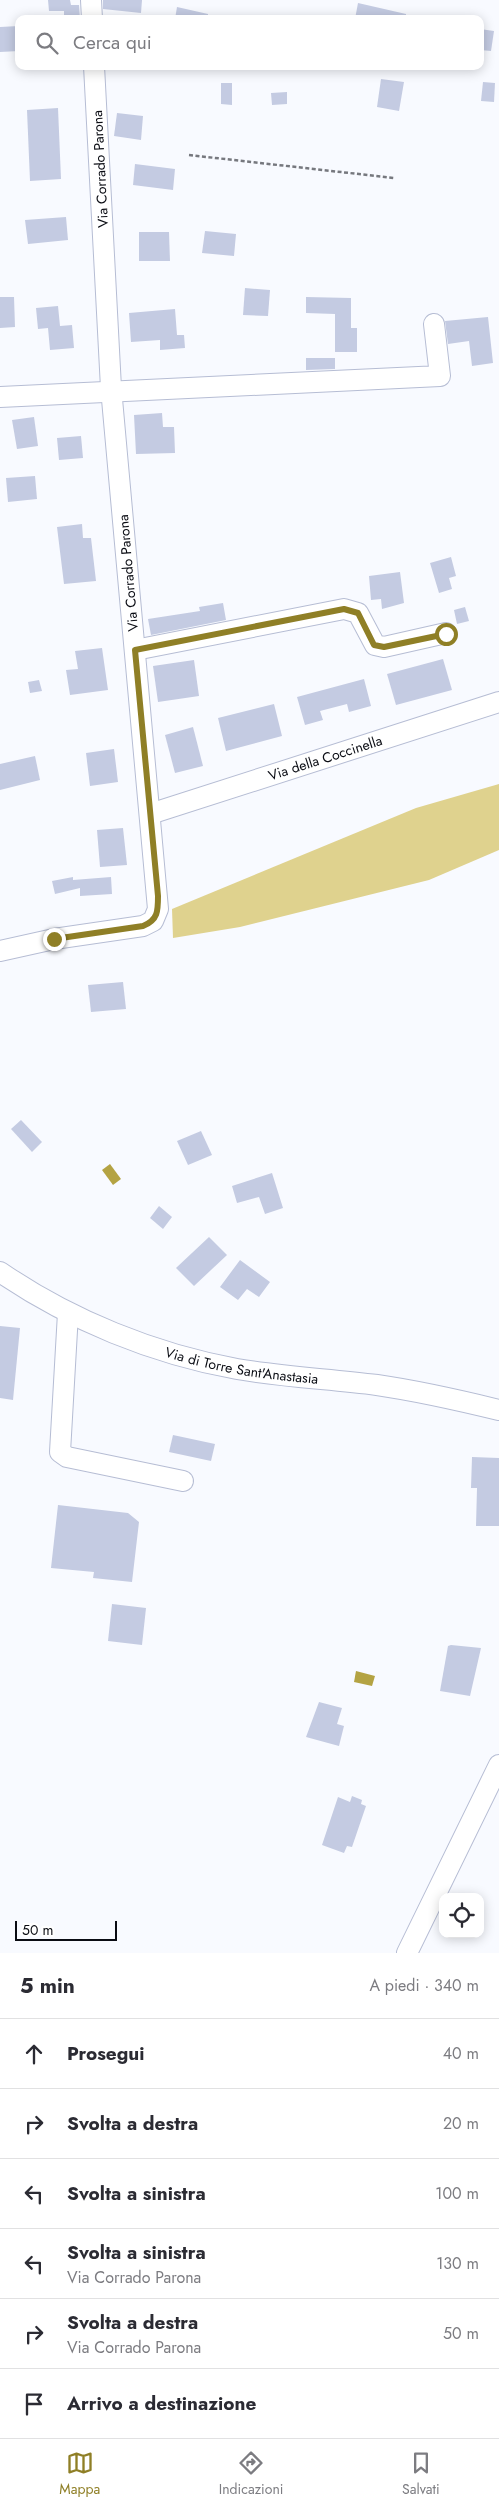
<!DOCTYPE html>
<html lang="it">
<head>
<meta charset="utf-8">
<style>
	:root { --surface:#fff; --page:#f2f2f3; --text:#2b2b33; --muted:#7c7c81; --line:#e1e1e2; --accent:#8f7f26 }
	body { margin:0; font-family:Jost,sans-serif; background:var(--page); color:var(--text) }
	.controls { position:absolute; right:15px; bottom:15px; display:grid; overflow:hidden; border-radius:10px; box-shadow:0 2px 12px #0003 }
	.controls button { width:45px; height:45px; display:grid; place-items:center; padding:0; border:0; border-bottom:1px solid var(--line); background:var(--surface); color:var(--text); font:25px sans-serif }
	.scale { position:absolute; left:15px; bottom:12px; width:102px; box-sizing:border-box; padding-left:5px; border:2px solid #0a0c13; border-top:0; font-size:14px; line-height:18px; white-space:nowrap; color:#0a0c13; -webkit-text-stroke:4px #fff; paint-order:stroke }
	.stop { position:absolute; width:15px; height:15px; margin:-11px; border:4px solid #8f7f26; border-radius:50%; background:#fff }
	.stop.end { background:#8f7f26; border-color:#fff; box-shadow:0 1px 5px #0008 }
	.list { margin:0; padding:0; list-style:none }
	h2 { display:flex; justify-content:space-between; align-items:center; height:65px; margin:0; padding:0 20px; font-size:21px }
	h2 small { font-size:16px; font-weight:400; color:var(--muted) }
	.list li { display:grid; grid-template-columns:32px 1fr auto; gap:15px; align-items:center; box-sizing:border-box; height:70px; padding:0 20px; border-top:1px solid var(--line) }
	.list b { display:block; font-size:19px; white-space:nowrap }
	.list p { margin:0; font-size:16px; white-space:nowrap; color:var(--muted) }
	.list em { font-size:16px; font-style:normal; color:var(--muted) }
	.icon { flex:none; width:28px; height:28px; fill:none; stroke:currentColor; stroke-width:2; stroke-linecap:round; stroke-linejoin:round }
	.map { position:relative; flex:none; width:499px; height:1953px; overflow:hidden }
	.search { position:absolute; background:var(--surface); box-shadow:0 2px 12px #0003; left:15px; right:15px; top:15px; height:55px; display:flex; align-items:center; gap:12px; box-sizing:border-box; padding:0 18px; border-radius:10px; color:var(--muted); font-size:19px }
	.sheet { height:485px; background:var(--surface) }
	nav { display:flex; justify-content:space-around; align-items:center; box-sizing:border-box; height:70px; border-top:1px solid var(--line); background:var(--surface); font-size:14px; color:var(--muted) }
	nav a { display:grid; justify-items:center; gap:2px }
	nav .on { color:var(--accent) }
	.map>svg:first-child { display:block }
	.green { fill:#dfd28e }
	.water { fill:#b4a343 }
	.building { fill:#c4cbe2 }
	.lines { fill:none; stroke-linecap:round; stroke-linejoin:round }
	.minor-casing { stroke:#b6bdd4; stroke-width:22 }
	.path { stroke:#76787e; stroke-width:2.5; stroke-dasharray:4 2.5; stroke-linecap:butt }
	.minor { stroke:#fff; stroke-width:20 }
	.route { stroke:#8f7f26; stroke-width:6 }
	.labels { text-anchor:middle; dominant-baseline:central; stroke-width:4.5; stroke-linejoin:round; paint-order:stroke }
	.street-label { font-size:14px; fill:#0a0c13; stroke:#fff }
</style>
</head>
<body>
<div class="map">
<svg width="499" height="1953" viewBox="0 0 499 1953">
	<rect width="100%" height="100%" fill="#f8faff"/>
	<path class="green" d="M 499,784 L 499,850 L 429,880 L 240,927 L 173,938 L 172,909 L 416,808 Z"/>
	<g class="water">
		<path d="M 110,1164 L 121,1179 L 113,1185 L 102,1170 Z"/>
		<path d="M 356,1671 L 375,1676 L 372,1686 L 354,1682 Z"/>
	</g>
	<g class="building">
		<path d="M 48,0 L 70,0 L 71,5 L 79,5 L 80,19 L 64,19 L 64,11 L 49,11 Z"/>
		<path d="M 103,0 L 142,0 L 141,13 L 103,9 Z"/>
		<path d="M 358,3 L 406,14 L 406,19 L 355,19 Z"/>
		<path d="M 177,7 L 208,14 L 208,19 L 175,19 Z"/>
		<path d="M 19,26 L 19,51 L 0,52 L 0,27 Z"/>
		<path d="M 480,29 L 494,31 L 491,51 L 480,50 Z"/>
		<path d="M 381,79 L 404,82 L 399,111 L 377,107 Z"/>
		<path d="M 483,82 L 495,83 L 494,102 L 481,101 Z"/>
		<path d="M 221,83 L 232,83 L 232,105 L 221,104 Z"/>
		<path d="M 287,92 L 287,104 L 272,105 L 271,93 Z"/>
		<path d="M 58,108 L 61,179 L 30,181 L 27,110 Z"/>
		<path d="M 117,113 L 143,116 L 141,140 L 114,136 Z"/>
		<path d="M 135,164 L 175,169 L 173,190 L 133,185 Z"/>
		<path d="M 66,217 L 68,240 L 28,244 L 25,220 Z"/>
		<path d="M 205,231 L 236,234 L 234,256 L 202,253 Z"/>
		<path d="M 139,232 L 169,232 L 170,261 L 139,261 Z"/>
		<path d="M 245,288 L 270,290 L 268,316 L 243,315 Z"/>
		<path d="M 0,297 L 14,297 L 15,327 L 0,328 Z"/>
		<path d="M 306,297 L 351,298 L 351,328 L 357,328 L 357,352 L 335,352 L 335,314 L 306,313 Z"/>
		<path d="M 58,306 L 60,326 L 72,325 L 74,348 L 50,350 L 48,328 L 38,329 L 36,308 Z"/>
		<path d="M 175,309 L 177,335 L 184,335 L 185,348 L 160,350 L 160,340 L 131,342 L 129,313 Z"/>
		<path d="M 488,317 L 493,363 L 472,366 L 469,341 L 448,344 L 445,321 Z"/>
		<path d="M 306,358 L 335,358 L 335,369 L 306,370 Z"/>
		<path d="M 162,413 L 163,427 L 174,427 L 175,453 L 136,454 L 134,415 Z"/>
		<path d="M 34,417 L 38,446 L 17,449 L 12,420 Z"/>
		<path d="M 81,436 L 83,458 L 59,460 L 57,438 Z"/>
		<path d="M 35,476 L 37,499 L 8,502 L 6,478 Z"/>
		<path d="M 82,524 L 83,538 L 91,538 L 96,581 L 64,584 L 57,527 Z"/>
		<path d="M 451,557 L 456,576 L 449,578 L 452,589 L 439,593 L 430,563 Z"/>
		<path d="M 400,572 L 404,603 L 382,609 L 381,599 L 371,600 L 369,576 Z"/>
		<path d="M 223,603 L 226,620 L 151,635 L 148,619 L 200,611 L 199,607 Z"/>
		<path d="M 465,607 L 469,621 L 457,624 L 454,610 Z"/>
		<path d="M 102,648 L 108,690 L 70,695 L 66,670 L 78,669 L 75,651 Z"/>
		<path d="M 443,659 L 452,690 L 396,705 L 387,674 Z"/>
		<path d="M 194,660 L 199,696 L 158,702 L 153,666 Z"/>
		<path d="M 364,679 L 371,706 L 349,712 L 347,704 L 320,711 L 323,720 L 305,725 L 297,697 Z"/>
		<path d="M 39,680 L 42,691 L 30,693 L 28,682 Z"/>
		<path d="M 274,704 L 282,736 L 226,751 L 218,718 Z"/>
		<path d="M 193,727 L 203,766 L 175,773 L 165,735 Z"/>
		<path d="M 114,749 L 118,782 L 90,786 L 86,753 Z"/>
		<path d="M 35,756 L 40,780 L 0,790 L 0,764 Z"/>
		<path d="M 123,828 L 127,865 L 100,867 L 97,830 Z"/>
		<path d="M 73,877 L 73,880 L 111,877 L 112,894 L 80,896 L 80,888 L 55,894 L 52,881 Z"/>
		<path d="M 123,982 L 126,1009 L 91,1012 L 88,985 Z"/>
		<path d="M 21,1120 L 42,1142 L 32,1152 L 11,1129 Z"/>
		<path d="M 201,1131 L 212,1155 L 188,1165 L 177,1141 Z"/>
		<path d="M 272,1173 L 283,1208 L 265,1214 L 259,1197 L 237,1203 L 232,1186 Z"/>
		<path d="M 159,1206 L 172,1217 L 163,1229 L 150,1218 Z"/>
		<path d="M 209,1237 L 227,1255 L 194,1286 L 176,1268 Z"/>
		<path d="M 240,1260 L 270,1282 L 259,1297 L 247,1289 L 238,1300 L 220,1287 Z"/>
		<path d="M 0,1326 L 20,1328 L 13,1400 L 0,1398 Z"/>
		<path d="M 173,1435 L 215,1444 L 211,1461 L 169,1452 Z"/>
		<path d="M 472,1457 L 499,1458 L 499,1526 L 476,1526 L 477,1488 L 471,1488 Z"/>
		<path d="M 58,1505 L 128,1513 L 139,1522 L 132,1582 L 93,1578 L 94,1572 L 51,1568 Z"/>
		<path d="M 112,1604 L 146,1608 L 142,1645 L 108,1641 Z"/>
		<path d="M 451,1645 L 481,1648 L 470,1696 L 440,1691 L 448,1646 Z"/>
		<path d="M 319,1702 L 342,1708 L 337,1724 L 344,1726 L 339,1746 L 306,1737 Z"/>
		<path d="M 352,1796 L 362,1800 L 361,1804 L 366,1806 L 352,1847 L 347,1846 L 344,1853 L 322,1845 L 338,1797 L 350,1802 Z"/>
	</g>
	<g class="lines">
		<defs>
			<g id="minor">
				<path d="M 91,0 L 92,19"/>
				<path d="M 0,397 L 440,376 L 434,324"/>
				<path d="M 135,650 L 344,609 L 358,613 L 375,645 L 384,647 L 446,633"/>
				<path id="s1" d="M 150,814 L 499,702"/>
				<path d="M 0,951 L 54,939 L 143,926 L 153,921 L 158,909 L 111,388 L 94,66"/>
				<path id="s2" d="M 0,1272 C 70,1320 154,1354 237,1369 C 283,1377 330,1379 377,1385 C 418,1391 458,1400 499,1410"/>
				<path d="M 68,1313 L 60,1452 L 67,1457 L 183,1481"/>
				<path d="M 407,1953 L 499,1765"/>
			</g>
		</defs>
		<use href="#minor" class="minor-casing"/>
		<path class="path" d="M 189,155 L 394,178"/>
		<use href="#minor" class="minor"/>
	</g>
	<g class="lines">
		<path class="route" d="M 54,939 L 143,926 C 158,920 158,911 158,896 L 135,650 L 344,609 L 358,613 L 374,645 L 384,647 L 446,634"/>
	</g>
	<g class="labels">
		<g class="street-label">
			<text transform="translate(100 169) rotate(-93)">Via Corrado Parona</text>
			<text transform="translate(128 573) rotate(-95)">Via Corrado Parona</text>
			<text stroke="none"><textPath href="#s1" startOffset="184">Via della Coccinella</textPath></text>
			<text stroke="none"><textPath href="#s2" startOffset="262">Via di Torre Sant'Anastasia</textPath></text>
		</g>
	</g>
</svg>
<div class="controls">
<button><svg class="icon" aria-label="locate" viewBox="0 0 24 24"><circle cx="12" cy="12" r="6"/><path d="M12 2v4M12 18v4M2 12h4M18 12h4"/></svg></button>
</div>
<div class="scale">50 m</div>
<div class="stop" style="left:446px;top:634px"></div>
<div class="stop end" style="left:54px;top:939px"></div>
<div class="search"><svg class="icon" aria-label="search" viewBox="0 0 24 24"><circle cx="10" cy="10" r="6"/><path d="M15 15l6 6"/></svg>Cerca qui</div>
</div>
<section class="sheet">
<h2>5 min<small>A piedi · 340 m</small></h2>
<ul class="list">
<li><svg class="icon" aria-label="ahead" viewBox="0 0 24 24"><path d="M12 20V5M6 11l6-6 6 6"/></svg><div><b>Prosegui</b></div><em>40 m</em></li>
<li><svg class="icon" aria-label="right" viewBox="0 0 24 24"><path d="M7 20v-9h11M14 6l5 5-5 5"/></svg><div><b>Svolta a destra</b></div><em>20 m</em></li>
<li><svg class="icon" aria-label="left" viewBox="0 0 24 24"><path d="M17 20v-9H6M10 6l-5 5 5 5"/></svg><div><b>Svolta a sinistra</b></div><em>100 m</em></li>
<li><svg class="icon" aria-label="left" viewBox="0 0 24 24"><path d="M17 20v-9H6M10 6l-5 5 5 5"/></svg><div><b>Svolta a sinistra</b><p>Via Corrado Parona</p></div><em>130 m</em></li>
<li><svg class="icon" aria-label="right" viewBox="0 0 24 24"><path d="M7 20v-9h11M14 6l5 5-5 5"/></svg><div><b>Svolta a destra</b><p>Via Corrado Parona</p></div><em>50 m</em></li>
<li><svg class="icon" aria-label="arrive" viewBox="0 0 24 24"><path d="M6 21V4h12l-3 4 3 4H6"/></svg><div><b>Arrivo a destinazione</b></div></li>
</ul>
</section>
<nav>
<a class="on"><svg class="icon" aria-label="map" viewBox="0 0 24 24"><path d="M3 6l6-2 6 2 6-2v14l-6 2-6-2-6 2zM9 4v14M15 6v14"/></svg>Mappa</a>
<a><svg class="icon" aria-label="directions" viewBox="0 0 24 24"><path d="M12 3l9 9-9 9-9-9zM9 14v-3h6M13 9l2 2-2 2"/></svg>Indicazioni</a>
<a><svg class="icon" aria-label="saved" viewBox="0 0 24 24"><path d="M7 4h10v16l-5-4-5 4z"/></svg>Salvati</a>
</nav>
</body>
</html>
